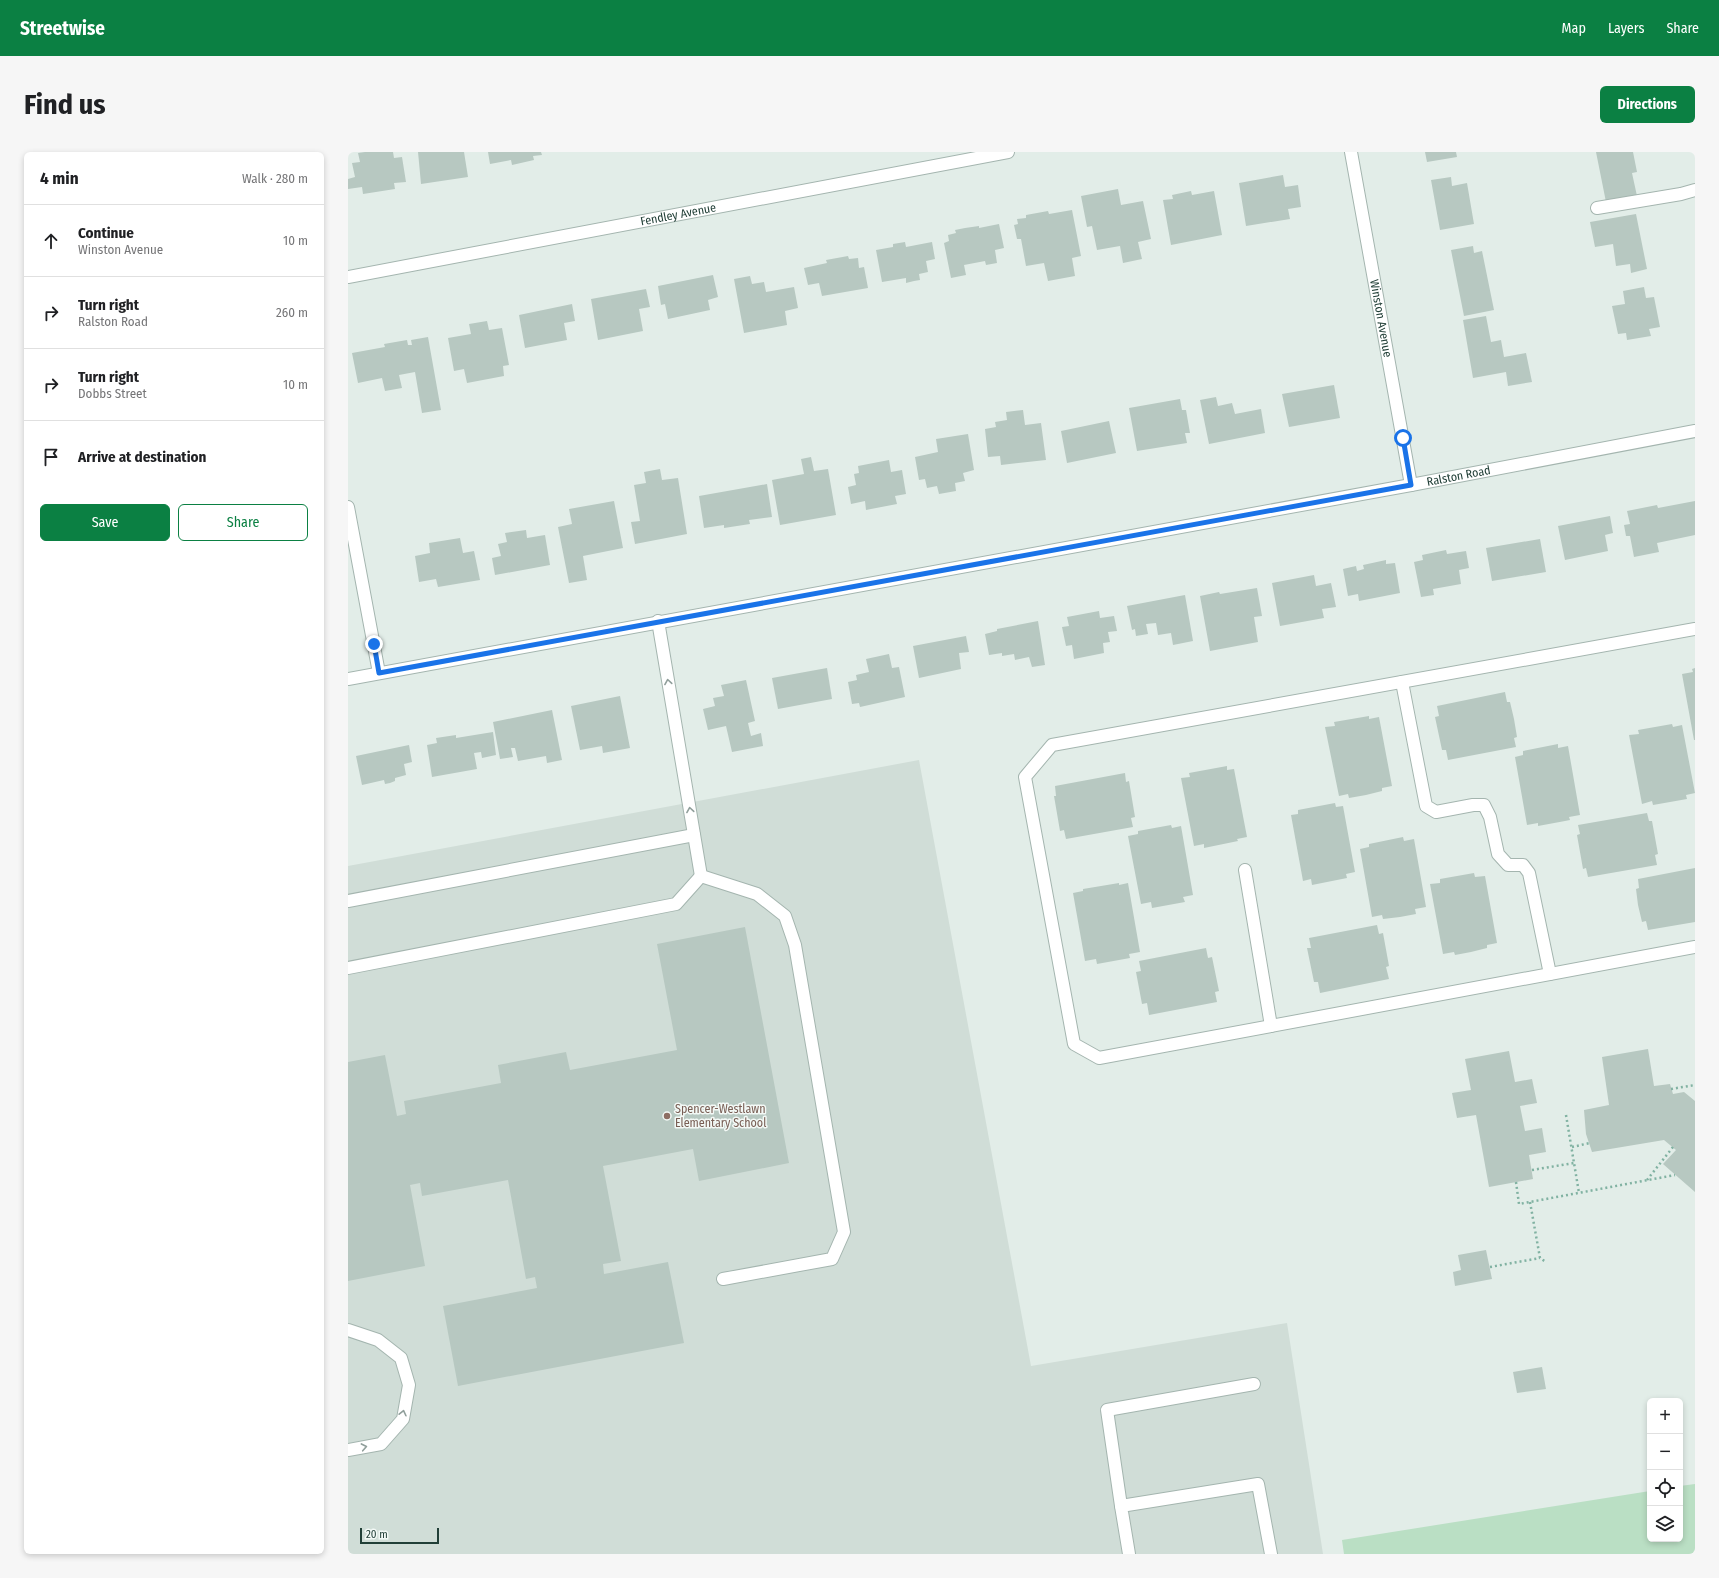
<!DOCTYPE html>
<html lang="en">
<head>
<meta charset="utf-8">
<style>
	:root { --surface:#fff; --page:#f6f6f6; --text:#202124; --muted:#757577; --line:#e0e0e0; --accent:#0b8043 }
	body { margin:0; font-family:"Fira Sans Condensed",sans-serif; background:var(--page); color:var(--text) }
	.controls { position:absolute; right:12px; bottom:12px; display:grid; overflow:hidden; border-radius:6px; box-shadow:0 2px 6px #0003 }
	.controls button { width:36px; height:36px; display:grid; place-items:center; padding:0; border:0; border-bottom:1px solid var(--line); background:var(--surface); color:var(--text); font:20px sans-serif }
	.scale { position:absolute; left:12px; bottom:10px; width:79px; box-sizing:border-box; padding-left:4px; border:2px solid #213f37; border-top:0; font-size:11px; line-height:14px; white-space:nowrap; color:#213f37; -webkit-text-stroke:3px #f3f9f6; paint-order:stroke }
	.stop { position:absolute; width:12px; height:12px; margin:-9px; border:3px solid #1a73e8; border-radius:50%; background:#fff }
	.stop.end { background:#1a73e8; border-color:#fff; box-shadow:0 1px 4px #0008 }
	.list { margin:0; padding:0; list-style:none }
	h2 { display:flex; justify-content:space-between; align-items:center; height:52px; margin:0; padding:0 16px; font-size:17px }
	h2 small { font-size:13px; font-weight:400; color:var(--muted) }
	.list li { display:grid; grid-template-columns:26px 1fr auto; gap:12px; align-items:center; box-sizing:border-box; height:72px; padding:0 16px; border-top:1px solid var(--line) }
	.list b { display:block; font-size:15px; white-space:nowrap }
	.list p { margin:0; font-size:13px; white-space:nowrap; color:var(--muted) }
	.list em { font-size:13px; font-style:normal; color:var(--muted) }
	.actions { display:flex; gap:8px; padding:12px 16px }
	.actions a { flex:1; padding:9px 0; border:1px solid var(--accent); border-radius:6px; text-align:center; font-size:14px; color:var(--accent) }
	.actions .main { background:var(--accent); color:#fff }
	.icon { flex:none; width:22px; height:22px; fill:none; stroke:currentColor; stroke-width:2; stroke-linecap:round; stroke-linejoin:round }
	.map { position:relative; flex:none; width:1347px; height:1402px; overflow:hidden; border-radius:6px }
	header { display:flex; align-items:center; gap:24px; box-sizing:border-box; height:56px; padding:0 20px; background:var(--accent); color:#fff }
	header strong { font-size:19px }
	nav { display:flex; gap:22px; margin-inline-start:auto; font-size:14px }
	.intro { display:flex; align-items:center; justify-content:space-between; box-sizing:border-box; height:96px; padding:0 24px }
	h1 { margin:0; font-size:28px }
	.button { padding:10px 18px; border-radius:6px; background:var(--accent); color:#fff; font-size:14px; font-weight:700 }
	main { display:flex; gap:24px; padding:0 24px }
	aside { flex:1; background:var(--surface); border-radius:6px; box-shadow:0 2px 6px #0003 }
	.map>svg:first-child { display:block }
	.built { fill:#d0ddd7 }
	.green { fill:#badfc4 }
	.building { fill:#b7c8c1 }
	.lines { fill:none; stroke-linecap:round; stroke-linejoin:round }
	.minor-casing { stroke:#a4b5af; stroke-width:14 }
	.path { stroke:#81b2a2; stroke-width:2.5; stroke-dasharray:2 3; stroke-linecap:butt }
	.minor { stroke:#fff; stroke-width:12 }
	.oneway { stroke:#909f9b }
	.route { stroke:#1a73e8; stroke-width:5 }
	.education-dot { fill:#8d6e63; stroke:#f3f9f6; stroke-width:1.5 }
	.labels { text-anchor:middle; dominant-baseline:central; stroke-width:3; stroke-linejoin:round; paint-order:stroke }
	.street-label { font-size:12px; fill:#213f37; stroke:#f3f9f6 }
	.education-label { font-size:12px; fill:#785e54; stroke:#f3f9f6; text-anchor:start }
</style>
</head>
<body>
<header>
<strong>Streetwise</strong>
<nav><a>Map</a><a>Layers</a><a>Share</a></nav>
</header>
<div class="intro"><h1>Find us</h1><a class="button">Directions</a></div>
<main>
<aside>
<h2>4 min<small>Walk · 280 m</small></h2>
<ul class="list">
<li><svg class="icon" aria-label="ahead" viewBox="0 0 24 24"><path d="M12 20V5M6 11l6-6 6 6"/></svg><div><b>Continue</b><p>Winston Avenue</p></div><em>10 m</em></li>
<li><svg class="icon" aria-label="right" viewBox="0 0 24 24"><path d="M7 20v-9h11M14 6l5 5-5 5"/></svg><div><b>Turn right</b><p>Ralston Road</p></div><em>260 m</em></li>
<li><svg class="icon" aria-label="right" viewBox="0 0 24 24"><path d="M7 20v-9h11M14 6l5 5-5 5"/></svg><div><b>Turn right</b><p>Dobbs Street</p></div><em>10 m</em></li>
<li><svg class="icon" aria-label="arrive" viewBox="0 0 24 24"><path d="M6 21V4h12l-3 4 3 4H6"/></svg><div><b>Arrive at destination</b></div></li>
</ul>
<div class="actions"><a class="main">Save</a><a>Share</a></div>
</aside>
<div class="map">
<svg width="1347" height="1402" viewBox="0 0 1347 1402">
	<rect width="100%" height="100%" fill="#e2ede8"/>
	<path class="built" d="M 571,608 L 683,1214 L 939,1171 L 975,1402 L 0,1402 L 0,714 Z"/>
	<path class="green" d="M 1347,1332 L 1347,1402 L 996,1402 L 994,1388 L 1302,1339 L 1302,1387 L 1332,1387 L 1332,1334 Z"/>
	<g class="building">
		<path d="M 17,0 L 45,0 L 46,6 L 54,5 L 58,30 L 46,31 L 47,37 L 15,42 L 14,35 L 0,37 L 0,27 L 7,25 L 4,11 L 12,10 L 10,1 Z"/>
		<path d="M 70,0 L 116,0 L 120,25 L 73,32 Z"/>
		<path d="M 140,0 L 193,0 L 194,3 L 185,4 L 186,8 L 164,13 L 163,8 L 142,12 Z"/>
		<path d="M 1077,0 L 1108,0 L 1109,5 L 1079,10 Z"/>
		<path d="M 1248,0 L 1285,0 L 1289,20 L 1284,21 L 1289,44 L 1258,50 Z"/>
		<path d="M 935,23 L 937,35 L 950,33 L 953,55 L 940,57 L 942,67 L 898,74 L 891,31 Z"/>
		<path d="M 1103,25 L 1104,34 L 1119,31 L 1126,72 L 1092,78 L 1083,28 Z"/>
		<path d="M 770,37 L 773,53 L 795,49 L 803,87 L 790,90 L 794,107 L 775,111 L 772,94 L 749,98 L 744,74 L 739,75 L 733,44 Z"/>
		<path d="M 843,39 L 844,43 L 866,39 L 874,83 L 823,93 L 815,48 L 825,47 L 824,43 Z"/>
		<path d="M 724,58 L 733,104 L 724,106 L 727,124 L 700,129 L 696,111 L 678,114 L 673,87 L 669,87 L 666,73 L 670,72 L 669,67 L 678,66 L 678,63 L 700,59 L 701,62 Z"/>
		<path d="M 1288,62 L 1299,117 L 1283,121 L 1282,112 L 1268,114 L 1265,92 L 1247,95 L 1242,70 Z"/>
		<path d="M 651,72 L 656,96 L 647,98 L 649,111 L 638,113 L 637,109 L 616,113 L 618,123 L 603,126 L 596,91 L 601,89 L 600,83 L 608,81 L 607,78 L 617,76 L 631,74 L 631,76 Z"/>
		<path d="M 557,90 L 558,95 L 584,90 L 587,107 L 578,109 L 580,120 L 571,122 L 572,128 L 566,129 L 558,131 L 558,126 L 534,130 L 528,98 L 545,95 L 545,92 Z"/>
		<path d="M 1125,94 L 1126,101 L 1134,99 L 1146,158 L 1116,164 L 1103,98 Z"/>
		<path d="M 500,104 L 501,107 L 510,106 L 511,116 L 516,115 L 520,136 L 474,144 L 471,131 L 460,133 L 456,116 L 479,111 L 478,108 Z"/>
		<path d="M 365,123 L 370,145 L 360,148 L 362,158 L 320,167 L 317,152 L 313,153 L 310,134 Z"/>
		<path d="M 402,124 L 404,132 L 416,130 L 418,140 L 446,135 L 450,156 L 437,159 L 439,173 L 396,181 L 386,127 Z"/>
		<path d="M 1296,135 L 1298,146 L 1306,145 L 1312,175 L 1301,177 L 1303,184 L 1279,188 L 1278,181 L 1270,182 L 1264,154 L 1277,152 L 1275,139 Z"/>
		<path d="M 298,137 L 302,155 L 291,157 L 295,179 L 250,188 L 243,147 Z"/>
		<path d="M 224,152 L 227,169 L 216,171 L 219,188 L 177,196 L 171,163 Z"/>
		<path d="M 1138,164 L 1143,190 L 1153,188 L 1156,205 L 1178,201 L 1184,230 L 1160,234 L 1158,220 L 1125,226 L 1115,168 Z"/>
		<path d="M 139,169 L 141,178 L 154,176 L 161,213 L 155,214 L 156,224 L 119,231 L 116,217 L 106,219 L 100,186 L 123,182 L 121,172 Z"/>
		<path d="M 80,185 L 93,258 L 74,261 L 67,220 L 51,223 L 54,236 L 37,239 L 34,226 L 10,231 L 4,201 L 37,195 L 36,192 L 59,188 L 60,193 L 64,193 L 63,188 Z"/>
		<path d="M 986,233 L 992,266 L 941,275 L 934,242 Z"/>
		<path d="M 868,245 L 870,254 L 884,251 L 887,262 L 913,257 L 917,281 L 861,292 L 852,248 Z"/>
		<path d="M 832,247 L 834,258 L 838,258 L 842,281 L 837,281 L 839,291 L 789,299 L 781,256 Z"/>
		<path d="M 675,258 L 677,273 L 693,271 L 698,308 L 653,313 L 652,304 L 640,305 L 637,277 L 648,275 L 647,270 L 659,268 L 658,260 Z"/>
		<path d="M 761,269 L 768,301 L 719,311 L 713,279 Z"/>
		<path d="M 620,282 L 626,318 L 615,321 L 617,329 L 607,331 L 608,339 L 591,342 L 589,334 L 579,336 L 577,327 L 571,328 L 567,305 L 590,300 L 588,287 Z"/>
		<path d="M 463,305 L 466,319 L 480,317 L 488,363 L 432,373 L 424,328 L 456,322 L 453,307 Z"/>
		<path d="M 541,308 L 543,320 L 554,318 L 558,342 L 547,344 L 549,352 L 523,357 L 518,358 L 517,349 L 503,352 L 500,335 L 508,333 L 506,322 L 511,321 L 510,314 Z"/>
		<path d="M 312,317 L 314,328 L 330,326 L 339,382 L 287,392 L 283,370 L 292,369 L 286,333 L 298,331 L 296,320 Z"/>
		<path d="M 419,332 L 424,365 L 401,368 L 402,372 L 376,376 L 376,373 L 356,376 L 351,344 Z"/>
		<path d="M 266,349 L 275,396 L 235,404 L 239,428 L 221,431 L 210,375 L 224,372 L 221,357 Z"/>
		<path d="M 1347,349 L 1347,383 L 1309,391 L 1311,400 L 1286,405 L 1282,384 L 1278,384 L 1276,373 L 1282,372 L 1279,359 L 1309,353 L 1310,356 Z"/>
		<path d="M 1262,364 L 1265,381 L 1257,383 L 1260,399 L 1217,408 L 1210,374 Z"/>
		<path d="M 178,378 L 179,386 L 197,383 L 202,413 L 147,423 L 144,406 L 153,404 L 150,392 L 159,390 L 157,381 Z"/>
		<path d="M 112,386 L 115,401 L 126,399 L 132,428 L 90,435 L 88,427 L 71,430 L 67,404 L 82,401 L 81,391 Z"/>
		<path d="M 1192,387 L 1198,420 L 1144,429 L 1138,396 Z"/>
		<path d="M 1098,398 L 1099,402 L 1118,399 L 1121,416 L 1111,418 L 1113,432 L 1085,437 L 1086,443 L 1073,445 L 1066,410 L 1075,408 L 1074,403 Z"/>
		<path d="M 1038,408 L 1038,412 L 1047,411 L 1052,441 L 1011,449 L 1010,442 L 1000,444 L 995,417 L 1008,414 L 1009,419 L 1016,417 L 1015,413 Z"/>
		<path d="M 966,423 L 968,434 L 983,431 L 988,455 L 974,457 L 976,466 L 932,474 L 924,431 Z"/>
		<path d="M 909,436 L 914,464 L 906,465 L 910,490 L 862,499 L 852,444 L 871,440 L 872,442 Z"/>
		<path d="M 837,443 L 845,489 L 825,493 L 823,481 L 810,483 L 808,471 L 798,472 L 800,482 L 788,484 L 787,477 L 784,478 L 779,454 Z"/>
		<path d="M 751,459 L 752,466 L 766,464 L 769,479 L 760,480 L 762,490 L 755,491 L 756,501 L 726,507 L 724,493 L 718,494 L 714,475 L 721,474 L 719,465 Z"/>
		<path d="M 690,469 L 697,513 L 684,515 L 681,505 L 667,508 L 666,502 L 654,504 L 654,501 L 641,503 L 637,482 L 649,479 L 649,477 Z"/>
		<path d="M 618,484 L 621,500 L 611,501 L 613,517 L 571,526 L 565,494 Z"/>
		<path d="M 541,502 L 544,516 L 551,515 L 557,545 L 512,555 L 511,551 L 504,552 L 500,530 L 509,528 L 508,523 L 521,520 L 518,507 Z"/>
		<path d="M 479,516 L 484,547 L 430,557 L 424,526 Z"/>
		<path d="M 1347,516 L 1347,588 L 1346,588 L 1334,522 L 1345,520 L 1344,517 Z"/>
		<path d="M 398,528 L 407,569 L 400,571 L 402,580 L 403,584 L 413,581 L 415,594 L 384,600 L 378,574 L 360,578 L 355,557 L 367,554 L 365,546 L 376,544 L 373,533 Z"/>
		<path d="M 1157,540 L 1159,550 L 1162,550 L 1166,567 L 1169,585 L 1166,586 L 1168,595 L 1100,608 L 1098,598 L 1094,598 L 1087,565 L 1091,564 L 1089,554 Z"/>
		<path d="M 272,544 L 282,596 L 255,601 L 254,594 L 232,598 L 223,554 Z"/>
		<path d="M 204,558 L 214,608 L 199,611 L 198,604 L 170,609 L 167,596 L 163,596 L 165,605 L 152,607 L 145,570 Z"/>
		<path d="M 1021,564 L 1021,567 L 1031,565 L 1044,634 L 1034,636 L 1034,639 L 1018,643 L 1001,646 L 1000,642 L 991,644 L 977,575 L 987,574 L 986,570 Z"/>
		<path d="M 1324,572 L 1325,575 L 1334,573 L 1347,641 L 1338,643 L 1339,647 L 1305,653 L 1304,649 L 1294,652 L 1281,583 L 1291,582 L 1290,578 Z"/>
		<path d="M 145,580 L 148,603 L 134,606 L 133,600 L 126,601 L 129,617 L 84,625 L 79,593 L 89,591 L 88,586 L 108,583 L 108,586 Z"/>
		<path d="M 1210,592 L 1210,596 L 1220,594 L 1232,663 L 1221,665 L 1222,668 L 1217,669 L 1190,674 L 1190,671 L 1179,673 L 1167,605 L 1175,603 L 1175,599 Z"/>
		<path d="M 61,593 L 64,610 L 56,612 L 58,623 L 47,626 L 47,629 L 42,631 L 37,632 L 36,628 L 14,633 L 8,604 Z"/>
		<path d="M 879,614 L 879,618 L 886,617 L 899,685 L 889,687 L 890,689 L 856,696 L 856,692 L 846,694 L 833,626 L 842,625 L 841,621 Z"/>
		<path d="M 777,621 L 778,630 L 781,629 L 787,665 L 783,666 L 785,675 L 718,687 L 716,678 L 712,679 L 706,644 L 708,644 L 707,634 Z"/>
		<path d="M 987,651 L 988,655 L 995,654 L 1007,720 L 998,722 L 999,726 L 964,733 L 963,727 L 955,729 L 943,663 L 950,662 L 950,658 Z"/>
		<path d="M 1299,661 L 1301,669 L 1304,669 L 1310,702 L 1307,703 L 1309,713 L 1240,725 L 1238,716 L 1235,717 L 1229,683 L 1232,682 L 1230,673 Z"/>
		<path d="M 823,673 L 824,676 L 833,674 L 845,743 L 835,745 L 837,750 L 804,756 L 803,750 L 793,752 L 780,684 L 790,682 L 790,679 Z"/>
		<path d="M 1055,685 L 1056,689 L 1066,687 L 1078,755 L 1067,757 L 1068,762 L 1052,765 L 1035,767 L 1034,763 L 1024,765 L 1012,697 L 1021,695 L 1021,692 Z"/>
		<path d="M 1347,716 L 1347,770 L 1300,778 L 1298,769 L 1294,770 L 1290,753 L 1288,737 L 1291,736 L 1290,727 Z"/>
		<path d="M 1126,721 L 1127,725 L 1137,724 L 1149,791 L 1139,793 L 1139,796 L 1123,800 L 1107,803 L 1106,800 L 1095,802 L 1082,732 L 1092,731 L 1092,727 Z"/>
		<path d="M 771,731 L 771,733 L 780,731 L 792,800 L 781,802 L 782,806 L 749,812 L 748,807 L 737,809 L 725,741 L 735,739 L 735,737 Z"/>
		<path d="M 1029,773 L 1031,782 L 1035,781 L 1041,814 L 1038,815 L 1041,827 L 972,841 L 970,830 L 966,830 L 959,796 L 963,796 L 961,786 Z"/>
		<path d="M 397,775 L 441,1011 L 351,1029 L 345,997 L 255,1014 L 273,1109 L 255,1112 L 256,1122 L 320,1110 L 336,1191 L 110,1234 L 95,1154 L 189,1136 L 187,1125 L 178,1127 L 160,1028 L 74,1044 L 72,1031 L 62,1033 L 77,1114 L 0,1129 L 0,910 L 37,903 L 49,964 L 58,962 L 56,949 L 153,931 L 150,913 L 218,900 L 222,918 L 329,898 L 309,792 Z"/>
		<path d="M 858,796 L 860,806 L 864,805 L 871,839 L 867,840 L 869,850 L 801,863 L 799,851 L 794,852 L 788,820 L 793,819 L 791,809 Z"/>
		<path d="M 1300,897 L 1306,934 L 1322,932 L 1325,942 L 1336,940 L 1347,949 L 1347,1040 L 1315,1012 L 1328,998 L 1316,988 L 1244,1000 L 1238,982 L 1236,958 L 1261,953 L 1254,905 Z"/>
		<path d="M 1161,899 L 1167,930 L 1184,927 L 1189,951 L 1172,954 L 1177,979 L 1194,976 L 1198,1000 L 1181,1003 L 1185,1027 L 1141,1035 L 1128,963 L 1109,966 L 1104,941 L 1123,938 L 1117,907 Z"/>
		<path d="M 1138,1098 L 1144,1127 L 1107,1134 L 1105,1120 L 1113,1118 L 1110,1103 Z"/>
		<path d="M 1194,1215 L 1198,1237 L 1169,1241 L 1165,1220 Z"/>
	</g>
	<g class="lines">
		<defs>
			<g id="minor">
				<path id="s1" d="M 1003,0 L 1063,333"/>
				<path d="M 1249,56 L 1333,42 L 1347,38"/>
				<path id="s2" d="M 0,125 L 660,0"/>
				<path d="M 0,355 L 31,521"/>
				<path d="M 310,469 L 353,724"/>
				<path d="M 1347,477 L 704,593 L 677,625 L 726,892 L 751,906 L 1347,795"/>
				<path id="s3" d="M 0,527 L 1063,333 L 1347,279"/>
				<path d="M 1054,530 L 1078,654 L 1088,660 L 1125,653 L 1136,653 L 1142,665 L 1150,702 L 1160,713 L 1175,713 L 1181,721 L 1202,822"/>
				<path d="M 897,718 L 923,874"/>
				<path d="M 0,749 L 346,683"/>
				<path d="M 0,816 L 328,752 L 353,724 L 409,742 L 437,764 L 447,793 L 496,1080 L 484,1107 L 375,1127"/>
				<path d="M 0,1178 L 30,1188 L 53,1206 L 61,1233 L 55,1267 L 33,1292 L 0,1298"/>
				<path d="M 773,1354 L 759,1258 L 906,1232"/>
				<path d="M 781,1402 L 773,1354 L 910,1332 L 923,1402"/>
			</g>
		</defs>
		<use href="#minor" class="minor-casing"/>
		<g class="path">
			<path d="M 1323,937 L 1347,933"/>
			<path d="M 1218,963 L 1231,1041"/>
			<path d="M 1224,995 L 1242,991"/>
			<path d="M 1184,1018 L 1226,1011"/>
			<path d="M 1299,1028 L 1325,995"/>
			<path d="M 1168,1030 L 1171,1052 L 1327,1023"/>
			<path d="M 1182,1050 L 1192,1106 L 1198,1110"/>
			<path d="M 1142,1115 L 1192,1106"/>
		</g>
		<use href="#minor" class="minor"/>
	</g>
	<defs><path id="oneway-chevron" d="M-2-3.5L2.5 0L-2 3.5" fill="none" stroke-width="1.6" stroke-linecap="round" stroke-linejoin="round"/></defs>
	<g class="oneway">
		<use href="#oneway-chevron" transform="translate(320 530) rotate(-99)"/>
		<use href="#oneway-chevron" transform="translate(342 658) rotate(-99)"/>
		<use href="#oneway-chevron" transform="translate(55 1261) rotate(-77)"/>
		<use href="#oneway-chevron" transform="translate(16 1295) rotate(-11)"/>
	</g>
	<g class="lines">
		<path class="route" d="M 26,492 L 31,521 L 1063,333 L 1055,286"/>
	</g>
	<circle class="education-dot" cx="319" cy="964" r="4"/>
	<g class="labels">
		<g class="street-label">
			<text stroke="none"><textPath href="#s2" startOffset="336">Fendley Avenue</textPath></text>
			<text stroke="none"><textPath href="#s1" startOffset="169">Winston Avenue</textPath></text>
			<text stroke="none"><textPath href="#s3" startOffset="1129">Ralston Road</textPath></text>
		</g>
		<g class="education-label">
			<text x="327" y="957">Spencer-Westlawn<tspan x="327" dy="14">Elementary School</tspan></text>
		</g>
	</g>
</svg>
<div class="controls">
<button>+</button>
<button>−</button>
<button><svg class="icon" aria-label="locate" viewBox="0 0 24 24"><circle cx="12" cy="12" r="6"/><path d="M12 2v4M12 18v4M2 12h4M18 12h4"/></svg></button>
<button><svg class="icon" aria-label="layers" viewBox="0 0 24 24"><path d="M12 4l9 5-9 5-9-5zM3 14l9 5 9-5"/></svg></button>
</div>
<div class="scale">20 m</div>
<div class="stop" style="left:1055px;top:286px"></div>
<div class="stop end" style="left:26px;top:492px"></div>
</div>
</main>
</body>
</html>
